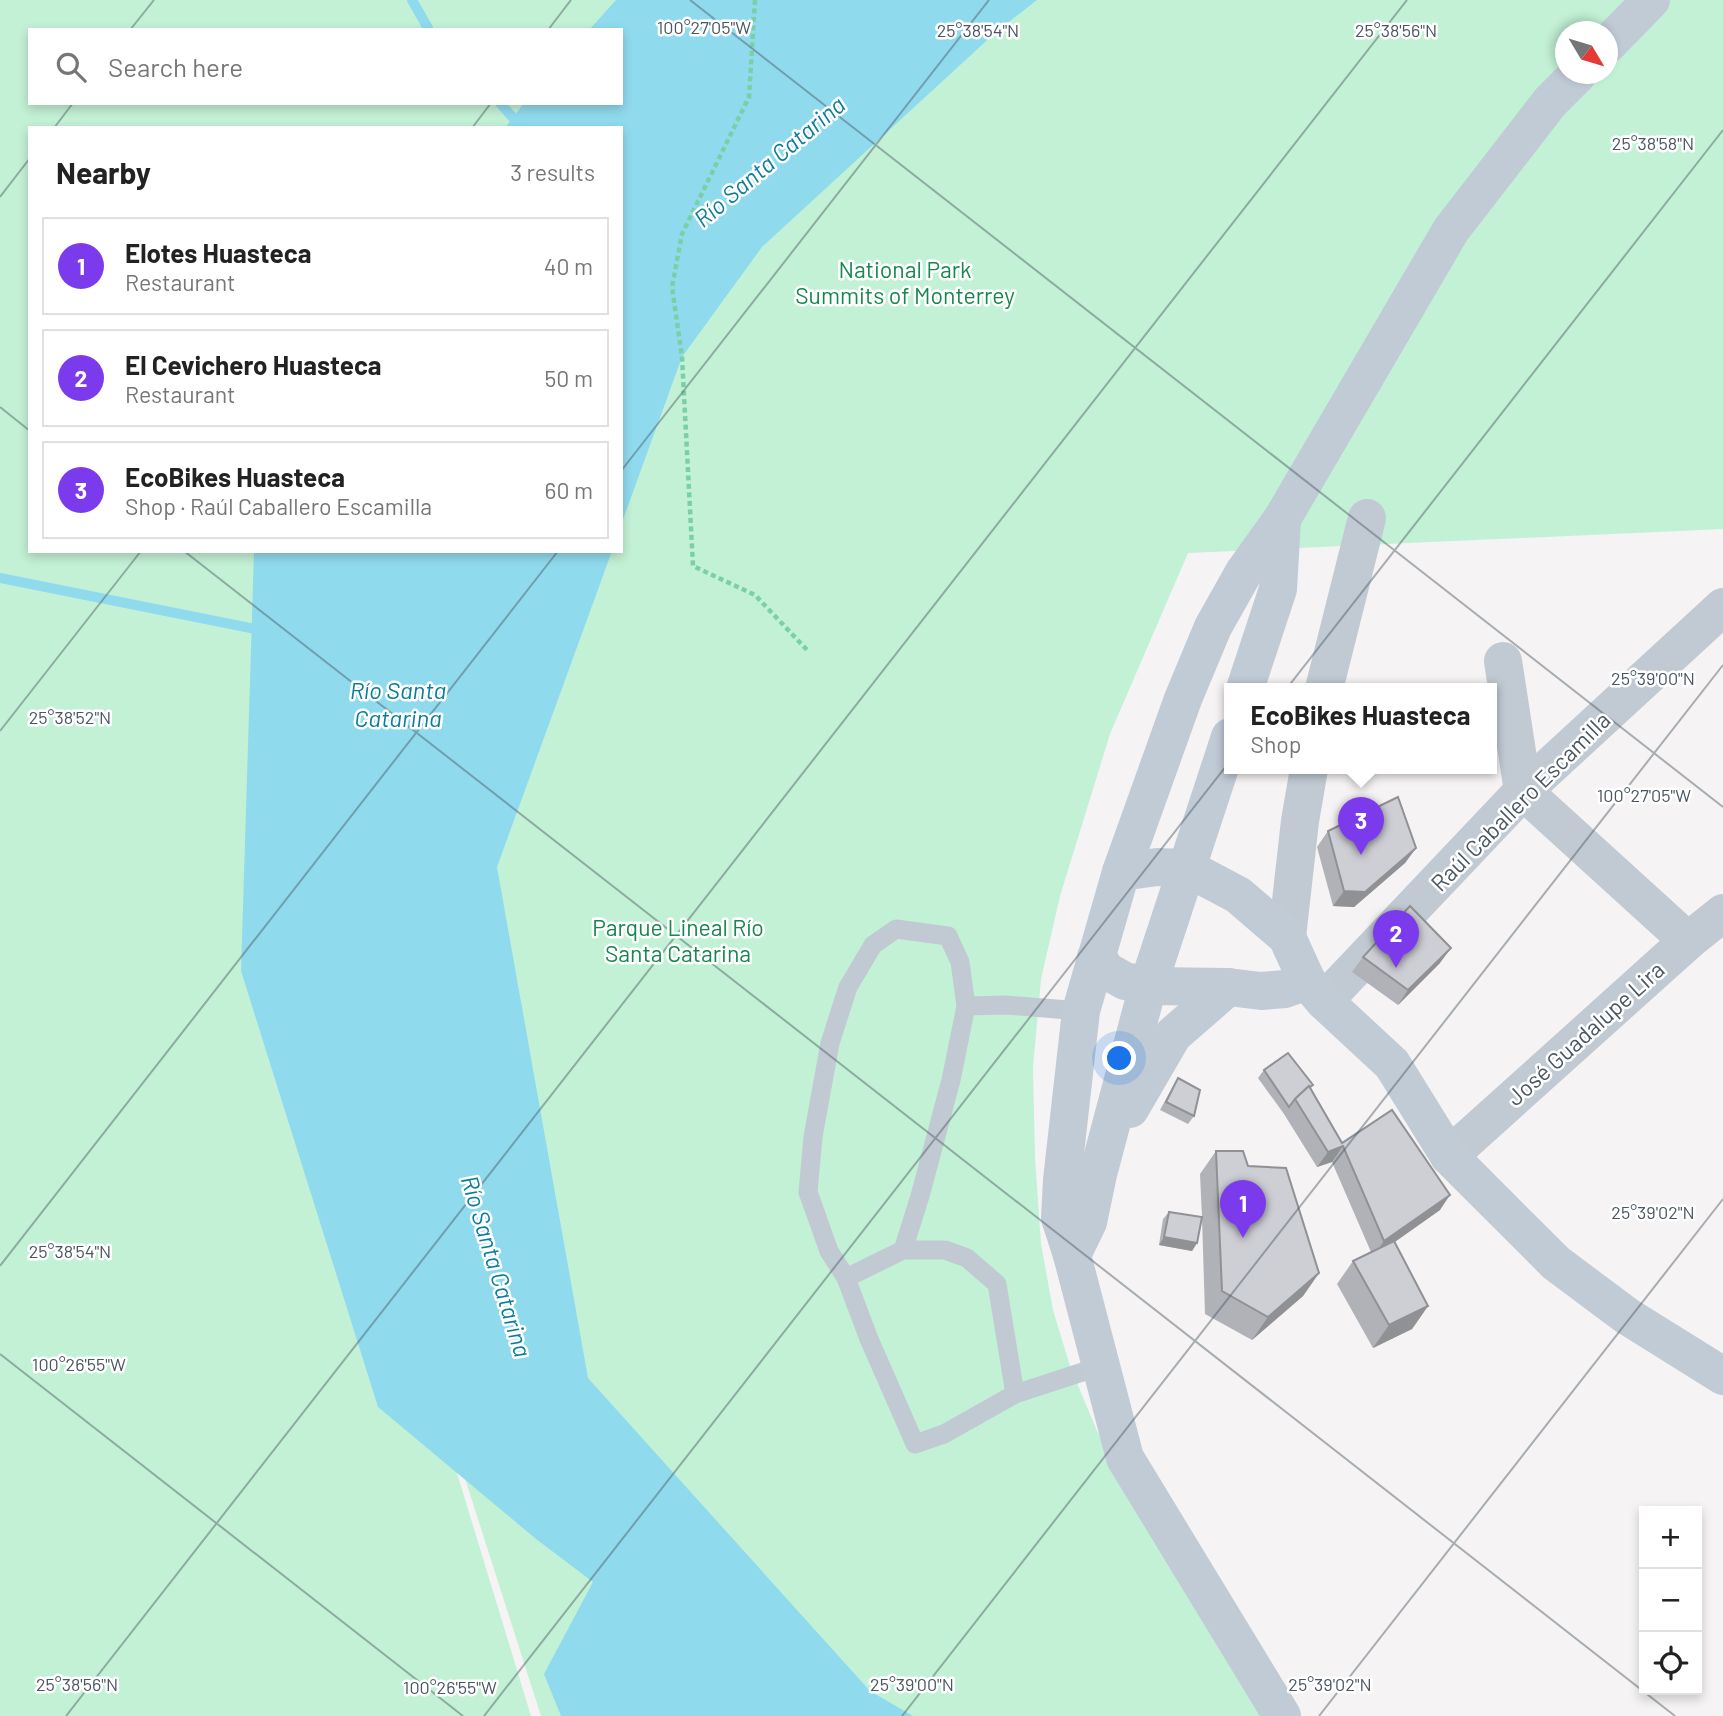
<!DOCTYPE html>
<html lang="en">
<head>
<meta charset="utf-8">
<style>
	:root { --surface:#fff; --page:#f2f2f2; --text:#222; --muted:#767676; --line:#e0e0e0; --accent:#7c3aed }
	body { margin:0; font-family:Barlow,sans-serif; background:var(--page); color:var(--text) }
	.controls { position:absolute; right:21px; bottom:21px; display:grid; overflow:hidden; border-radius:0px; box-shadow:0 4px 10px #0003 }
	.controls button { width:63px; height:63px; display:grid; place-items:center; padding:0; border:0; border-bottom:2px solid var(--line); background:var(--surface); color:var(--text); font:35px sans-serif }
	.compass { position:absolute; left:1555px; top:21px; width:63px; height:63px; border-radius:50%; background:var(--surface); box-shadow:0 4px 10px #0003; rotate:128deg }
	.you { position:absolute; left:1120px; top:1059px; width:24px; height:24px; margin:-18px; border:5px solid #fff; border-radius:50%; background:#1a73e8; box-shadow:0 0 0 10px #1a73e833 }
	.badge { display:grid; place-items:center; width:46px; height:46px; border-radius:50%; background:var(--accent); color:#fff; font-size:23px; font-weight:700 }
	.pin { position:absolute; translate:-50% -58px; filter:drop-shadow(0 2px 4px #0008) }
	.pin::after { content:''; position:absolute; top:37px; width:24px; height:21px; background:inherit; clip-path:polygon(0 0,100% 0,50% 100%) }
	.popup { position:absolute; left:1224px; top:683px; width:273px; height:91px; box-sizing:border-box; display:grid; place-content:center; border-radius:0px; background:var(--surface); filter:drop-shadow(0 2px 5px #0005); font-size:23px; white-space:nowrap; color:var(--muted) }
	.popup b { font-size:26px; color:var(--text) }
	.popup::after { content:''; position:absolute; left:50%; top:100%; margin-left:-14px; border:14px solid transparent; border-top-color:var(--surface) }
	.list { margin:0; padding:0; list-style:none }
	h2 { display:flex; justify-content:space-between; align-items:center; height:91px; margin:0; padding:0 28px; font-size:30px }
	h2 small { font-size:23px; font-weight:400; color:var(--muted) }
	.list li { display:grid; grid-template-columns:46px 1fr auto; gap:21px; align-items:center; box-sizing:border-box; height:98px; margin:0 14px 14px; padding:0 14px; border:2px solid var(--line); border-radius:0px }
	.list b { display:block; font-size:26px; white-space:nowrap }
	.list p { margin:0; font-size:23px; white-space:nowrap; color:var(--muted) }
	.list em { font-size:23px; font-style:normal; color:var(--muted) }
	.icon { flex:none; width:38px; height:38px; fill:none; stroke:currentColor; stroke-width:2; stroke-linecap:round; stroke-linejoin:round }
	.map { position:relative; flex:none; width:1723px; height:1716px; overflow:hidden }
	.search { position:absolute; background:var(--surface); box-shadow:0 4px 10px #0003; left:28px; top:28px; width:595px; height:77px; display:flex; align-items:center; gap:18px; box-sizing:border-box; padding:0 24px; border-radius:0px; color:var(--muted); font-size:26px }
	.panel { position:absolute; background:var(--surface); box-shadow:0 4px 10px #0003; left:28px; top:126px; width:595px; height:427px; border-radius:0px }
	.map>svg:first-child { display:block }
	.green { fill:#c3f1d5; fill-rule:evenodd }
	.water { fill:#90daee }
	.lines { fill:none; stroke-linecap:round; stroke-linejoin:round }
	.stream { stroke:#90daee; stroke-width:10 }
	.path { stroke:#7ad0a6; stroke-width:4.5; stroke-dasharray:5 3.5; stroke-linecap:butt }
	.lane { stroke:#c1cad2; stroke-width:19 }
	.street { stroke:#c1cad2; stroke-width:38 }
	.secondary { stroke:#c1cbd6; stroke-width:38 }
	.wall { fill:#b0b2b7 }
	.shaded-wall { fill:#909195 }
	.building { fill:#cdcfd5; stroke:#909195; stroke-width:2 }
	.ticks { fill:none; stroke:#4a5661; stroke-width:2; stroke-opacity:0.45 }
	.labels { text-anchor:middle; dominant-baseline:central; stroke-width:5; stroke-linejoin:round; paint-order:stroke }
	.park-label { font-size:23px; fill:#17864f; stroke:#fff }
	.street-label { font-size:23px; fill:#4a5661; stroke:#fff }
	.water-label { font-size:24px; font-style:italic; fill:#0c7c9b; stroke:#fff }
	.ticks-label { font-size:18px; text-anchor:middle; fill:#4a5661; stroke:#fff; stroke-width:5; stroke-linejoin:round; paint-order:stroke }
</style>
</head>
<body>
<div class="map">
<svg width="1723" height="1716" viewBox="0 0 1723 1716">
	<rect width="100%" height="100%" fill="#f5f3f3"/>
	<path class="green" d="M 0,0 L 1723,0 L 1723,529 L 1188,553 L 1110,734 L 1060,896 L 1041,979 L 1033,1067 L 1035,1158 L 1041,1244 L 1053,1310 L 1070,1366 L 1097,1431 L 1132,1497 L 1274,1716 L 541,1716 L 332,1063 L 531,1716 L 0,1716 ZM 30,30 L 621,30 L 621,103 L 30,103 ZM 1566,32 L 1608,32 L 1608,74 L 1566,74 ZM 30,128 L 621,128 L 621,551 L 30,551 Z"/>
	<g class="water">
		<path d="M 616,0 L 1037,0 L 996,32 L 762,247 L 682,357 L 621,525 L 621,128 L 505,128 L 524,103 L 621,103 L 621,30 L 589,30 Z"/>
		<path d="M 254,551 L 612,551 L 497,867 L 588,1378 L 870,1691 L 913,1716 L 561,1716 L 544,1674 L 593,1582 L 536,1539 L 378,1407 L 241,971 Z"/>
	</g>
	<g class="lines">
		<g class="stream">
			<path d="M 412,0 L 429,30"/>
			<path d="M 500,103 L 522,128"/>
			<path d="M 0,578 L 265,631"/>
		</g>
		<path class="path" d="M 755,0 L 749,97 L 682,234 L 672,287 L 682,357 L 693,566 L 755,595 L 809,652"/>
		<g class="lane">
			<path d="M 966,1006 L 1006,1005 L 1081,1011"/>
			<path d="M 903,1250 L 920,1196 L 951,1080 L 966,1006 L 960,962 L 948,936 L 896,929 L 873,945 L 848,987 L 830,1043 L 813,1137 L 808,1192 L 829,1251 L 846,1278 L 869,1339 L 915,1444 L 944,1434 L 1015,1394 L 1101,1366"/>
			<path d="M 846,1278 L 903,1250 L 945,1250 L 967,1258 L 997,1284 L 1015,1394"/>
		</g>
		<g class="street">
			<path d="M 1503,661 L 1523,791 L 1688,941"/>
			<path d="M 1324,689 L 1367,518"/>
			<path d="M 1287,937 L 1300,821 L 1309,769"/>
			<path d="M 1324,1001 L 1523,791 L 1723,607"/>
			<path d="M 1449,1156 L 1688,941 L 1723,913"/>
		</g>
		<g class="secondary">
			<path d="M 1608,44 L 1651,0"/>
			<path d="M 1245,689 L 1278,589 L 1282,519"/>
			<path d="M 1121,872 L 1157,867 L 1187,868 L 1238,895 L 1287,937 L 1307,981 L 1324,1001 L 1392,1064 L 1449,1156 L 1556,1263 L 1627,1316 L 1723,1376"/>
			<path d="M 1096,957 L 1107,971 L 1125,981 L 1148,986 L 1228,987 L 1261,991 L 1285,989 L 1307,981"/>
			<path d="M 1130,1109 L 1173,1035 L 1228,987"/>
			<path d="M 1072,1255 L 1088,1222 L 1098,1174 L 1148,986 L 1230,737"/>
			<path d="M 1282,1716 L 1125,1458 L 1072,1255 L 1060,1218 L 1062,1180 L 1081,1011 L 1121,872 L 1183,699 L 1213,627 L 1244,572 L 1282,519 L 1451,230 L 1550,102 L 1578,74"/>
		</g>
	</g>
	<g class="wall">
		<path d="M 1328,831 L 1416,848 L 1405,863 L 1354,907 L 1333,906 L 1317,847 Z"/>
		<path d="M 1363,957 L 1440,963 L 1398,1005 L 1352,972 Z"/>
		<path d="M 1264,1070 L 1311,1088 L 1342,1143 L 1440,1210 L 1395,1242 L 1428,1306 L 1412,1329 L 1373,1348 L 1337,1284 L 1353,1261 L 1371,1252 L 1332,1162 L 1317,1167 L 1284,1114 L 1258,1078 Z"/>
		<path d="M 1178,1078 L 1194,1116 L 1188,1124 L 1160,1110 L 1173,1086 Z"/>
		<path d="M 1216,1151 L 1248,1166 L 1319,1273 L 1303,1296 L 1252,1340 L 1205,1314 L 1202,1218 L 1197,1243 L 1192,1251 L 1159,1245 L 1163,1219 L 1169,1212 L 1202,1217 L 1200,1174 Z"/>
	</g>
	<g class="shaded-wall">
		<path d="M 1416,848 L 1405,863 L 1354,907 L 1333,906 L 1344,891 Z"/>
		<path d="M 1451,948 L 1440,963 L 1398,1005 L 1408,990 Z"/>
		<path d="M 1343,1146 L 1332,1162 L 1317,1167 L 1328,1152 Z"/>
		<path d="M 1450,1195 L 1440,1210 L 1373,1257 L 1384,1241 Z"/>
		<path d="M 1164,1237 L 1197,1243 L 1192,1251 L 1159,1245 Z"/>
		<path d="M 1319,1273 L 1303,1296 L 1252,1340 L 1268,1317 Z"/>
		<path d="M 1428,1306 L 1412,1329 L 1373,1348 L 1389,1325 Z"/>
	</g>
	<g class="building">
		<path d="M 1398,797 L 1416,848 L 1365,892 L 1344,891 L 1328,831 Z"/>
		<path d="M 1410,906 L 1451,948 L 1408,990 L 1363,957 Z"/>
		<path d="M 1288,1053 L 1313,1085 L 1310,1087 L 1309,1086 L 1295,1099 L 1289,1107 L 1264,1070 Z"/>
		<path d="M 1178,1078 L 1200,1090 L 1194,1116 L 1166,1102 Z"/>
		<path d="M 1309,1086 L 1342,1143 L 1392,1110 L 1450,1195 L 1384,1241 L 1343,1146 L 1328,1152 L 1295,1099 Z"/>
		<path d="M 1216,1151 L 1243,1151 L 1248,1166 L 1286,1168 L 1319,1273 L 1268,1317 L 1222,1291 Z"/>
		<path d="M 1169,1212 L 1202,1217 L 1197,1243 L 1164,1237 Z"/>
		<path d="M 1394,1241 L 1428,1306 L 1389,1325 L 1353,1261 Z"/>
	</g>
	<path class="ticks" d="M 690,0 L 1723,807M 130,30 L 154,0M 548,30 L 571,0M 54,128 L 73,103M 472,128 L 491,103M 0,197 L 30,158M 0,407 L 30,431M 621,471 L 989,0M 184,551 L 1675,1716M 0,731 L 141,551M 0,1266 L 558,551M 0,1354 L 463,1716M 66,1716 L 1407,0M 484,1716 L 1723,130M 902,1716 L 1723,665M 1319,1716 L 1723,1199"/>
	<g class="labels">
		<g class="park-label">
			<text x="905" y="269">National Park<tspan x="905" dy="26">Summits of Monterrey</tspan></text>
			<text x="678" y="927">Parque Lineal Río<tspan x="678" dy="26">Santa Catarina</tspan></text>
		</g>
		<g class="street-label">
			<text transform="translate(1520 801) rotate(-45)">Raúl Caballero Escamilla</text>
			<text transform="translate(1585 1033) rotate(-42)">José Guadalupe Lira</text>
		</g>
		<g class="water-label">
			<text transform="translate(769 161) rotate(-40)">Río Santa Catarina</text>
			<text x="398" y="689">Río Santa<tspan x="398" dy="28">Catarina</tspan></text>
			<text transform="translate(497 1266) rotate(73)">Río Santa Catarina</text>
		</g>
	</g>
	<g class="ticks-label">
		<text x="704" y="34">100°27'05"W</text>
		<text x="1396" y="37">25°38'56"N</text>
		<text x="978" y="37">25°38'54"N</text>
		<text x="1653" y="150">25°38'58"N</text>
		<text x="1653" y="685">25°39'00"N</text>
		<text x="70" y="724">25°38'52"N</text>
		<text x="1644" y="802">100°27'05"W</text>
		<text x="1653" y="1219">25°39'02"N</text>
		<text x="70" y="1258">25°38'54"N</text>
		<text x="79" y="1371">100°26'55"W</text>
		<text x="77" y="1691">25°38'56"N</text>
		<text x="912" y="1691">25°39'00"N</text>
		<text x="1330" y="1691">25°39'02"N</text>
		<text x="450" y="1694">100°26'55"W</text>
	</g>
</svg>
<div class="controls">
<button>+</button>
<button>−</button>
<button><svg class="icon" aria-label="locate" viewBox="0 0 24 24"><circle cx="12" cy="12" r="6"/><path d="M12 2v4M12 18v4M2 12h4M18 12h4"/></svg></button>
</div>
<svg class="compass" viewBox="-18 -18 36 36"><path d="M0-13l5 13h-10z" fill="#e53935"/><path d="M0 13l5-13h-10z" fill="#767676"/></svg>
<div class="you"></div>
<div class="pin badge" style="left:1243px;top:1238px">1</div>
<div class="pin badge" style="left:1396px;top:968px">2</div>
<div class="pin badge" style="left:1361px;top:855px">3</div>
<div class="popup"><b>EcoBikes Huasteca</b>Shop</div>
<div class="search"><svg class="icon" aria-label="search" viewBox="0 0 24 24"><circle cx="10" cy="10" r="6"/><path d="M15 15l6 6"/></svg>Search here</div>
<section class="panel">
<h2>Nearby<small>3 results</small></h2>
<ul class="list">
<li><span class="badge">1</span><div><b>Elotes Huasteca</b><p>Restaurant</p></div><em>40 m</em></li>
<li><span class="badge">2</span><div><b>El Cevichero Huasteca</b><p>Restaurant</p></div><em>50 m</em></li>
<li><span class="badge">3</span><div><b>EcoBikes Huasteca</b><p>Shop · Raúl Caballero Escamilla</p></div><em>60 m</em></li>
</ul>
</section>
</div>
</body>
</html>
